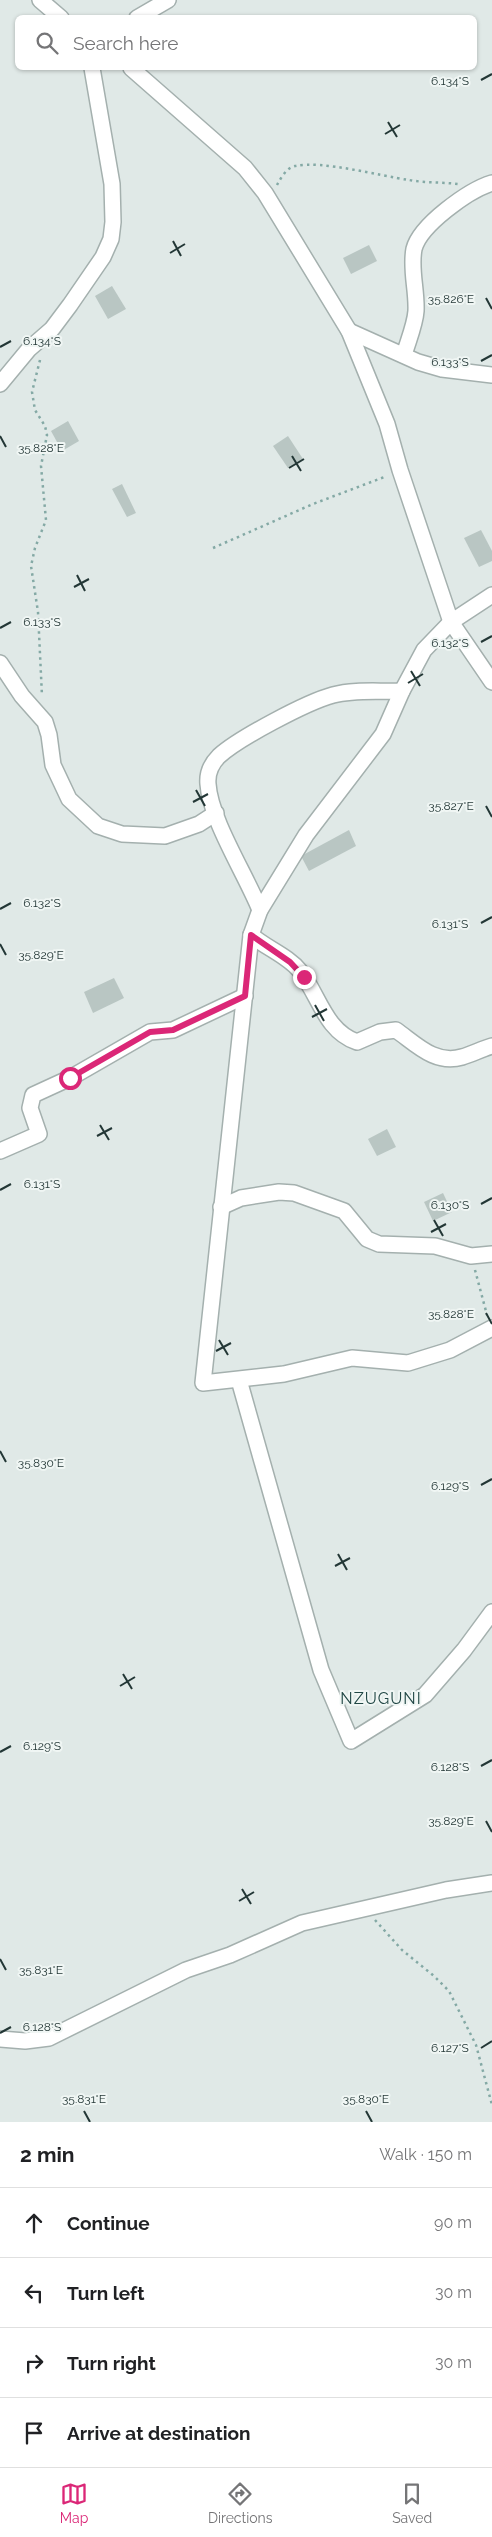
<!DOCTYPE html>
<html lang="en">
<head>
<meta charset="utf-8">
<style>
	:root { --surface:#fff; --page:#f6f6f6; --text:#202124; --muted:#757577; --line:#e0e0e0; --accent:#db2777 }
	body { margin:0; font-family:Raleway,sans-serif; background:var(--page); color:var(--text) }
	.stop { position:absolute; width:15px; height:15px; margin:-11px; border:4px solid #db2777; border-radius:50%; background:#fff }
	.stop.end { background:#db2777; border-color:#fff; box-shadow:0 1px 5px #0008 }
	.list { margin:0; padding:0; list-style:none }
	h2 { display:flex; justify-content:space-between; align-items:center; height:65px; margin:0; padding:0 20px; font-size:21px }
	h2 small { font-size:16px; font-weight:400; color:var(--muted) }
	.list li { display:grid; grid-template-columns:32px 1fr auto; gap:15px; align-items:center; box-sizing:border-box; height:70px; padding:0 20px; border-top:1px solid var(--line) }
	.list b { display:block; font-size:19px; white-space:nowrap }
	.list em { font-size:16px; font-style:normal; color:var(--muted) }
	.icon { flex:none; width:28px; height:28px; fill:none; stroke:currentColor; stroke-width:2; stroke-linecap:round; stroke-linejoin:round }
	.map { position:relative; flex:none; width:492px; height:2122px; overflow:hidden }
	.search { position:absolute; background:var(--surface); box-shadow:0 1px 4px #0004; left:15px; right:15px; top:15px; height:55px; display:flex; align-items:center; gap:12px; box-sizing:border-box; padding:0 18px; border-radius:8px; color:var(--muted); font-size:19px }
	.sheet { height:345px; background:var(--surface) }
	nav { display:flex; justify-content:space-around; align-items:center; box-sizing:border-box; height:70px; border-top:1px solid var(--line); background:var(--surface); font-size:14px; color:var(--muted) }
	nav a { display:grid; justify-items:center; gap:2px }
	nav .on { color:var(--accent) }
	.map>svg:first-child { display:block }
	.building { fill:#b9c6c3 }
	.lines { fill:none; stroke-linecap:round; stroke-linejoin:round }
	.minor-casing { stroke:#a4b0ae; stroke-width:18 }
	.path { stroke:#84a9a5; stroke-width:2.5; stroke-dasharray:2.5 4; stroke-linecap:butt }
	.minor { stroke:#fff; stroke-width:15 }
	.route { stroke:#db2777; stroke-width:6 }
	.ticks { fill:none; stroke:#233736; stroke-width:2 }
	.labels { text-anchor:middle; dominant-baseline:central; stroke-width:4; stroke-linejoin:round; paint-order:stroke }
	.quarter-label { font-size:16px; letter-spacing:1px; fill:#214745; stroke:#f0f6f4 }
	.ticks-label { font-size:12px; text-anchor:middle; fill:#233736; stroke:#f0f6f4; stroke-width:4; stroke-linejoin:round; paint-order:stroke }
</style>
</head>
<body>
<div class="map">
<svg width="492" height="2122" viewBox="0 0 492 2122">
	<rect width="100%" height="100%" fill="#e0e9e7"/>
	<g class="building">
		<path d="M 369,245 L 377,261 L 351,274 L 343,258 Z"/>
		<path d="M 112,286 L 126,309 L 108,319 L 95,296 Z"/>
		<path d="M 68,421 L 79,441 L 62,451 L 51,431 Z"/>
		<path d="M 288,436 L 303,459 L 288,468 L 273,446 Z"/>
		<path d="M 122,484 L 136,513 L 127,517 L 112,489 Z"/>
		<path d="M 481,530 L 492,551 L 492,561 L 479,567 L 464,538 Z"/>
		<path d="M 349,830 L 356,846 L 309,871 L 301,856 Z"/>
		<path d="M 114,978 L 124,998 L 93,1013 L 84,992 Z"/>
		<path d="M 387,1129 L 396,1147 L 377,1156 L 368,1139 Z"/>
		<path d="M 443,1193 L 452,1212 L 433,1221 L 424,1202 Z"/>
	</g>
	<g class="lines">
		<defs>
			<g id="minor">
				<path d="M 40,0 L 61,18"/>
				<path d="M 137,18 L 168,0"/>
				<path d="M 131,68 L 245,168 L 265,193 L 349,331 L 387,424 L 400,470 L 451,622 L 492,682"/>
				<path d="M 349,331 L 418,362 L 442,369 L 492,375"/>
				<path d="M 404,355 C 408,341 415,325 416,311 C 417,290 410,269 414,249 C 420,225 469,190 492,183"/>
				<path d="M 0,384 L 29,349 L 52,329 L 70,305 L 103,257 L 111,239 L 113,222 L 112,184 L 92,68"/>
				<path d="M 492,595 L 451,622 L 424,650 L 402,691 L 383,734 L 306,835 L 260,910 L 251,935 L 203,1383 L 284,1374 L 352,1358 L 408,1363 L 450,1350 L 492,1328"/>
				<path d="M 0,663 L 22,696 L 45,722 L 49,735 L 53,765 L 69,799 L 98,826 L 122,834 L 165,836 L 199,824 L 216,813"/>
				<path d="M 260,910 C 246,875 210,819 208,784 C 207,773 212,763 219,756 C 239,738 307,702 333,695 C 355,689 379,692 402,691"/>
				<path d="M 251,935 C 266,948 288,956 300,971 C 319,995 325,1031 357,1042 L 380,1032 L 396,1030 C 416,1044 435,1065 462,1057 C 472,1054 482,1049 492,1046"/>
				<path d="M 0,1151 L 39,1134 L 30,1108 L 33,1095 L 70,1078 L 150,1032 L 173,1030 L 245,996"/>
				<path d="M 221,1207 L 241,1198 L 279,1192 L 294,1193 L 344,1211 L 367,1239 L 379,1244 L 435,1246 L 471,1256 L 492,1254"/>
				<path d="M 239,1380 L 321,1670 L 351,1741 L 425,1695 L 464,1650 L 492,1612"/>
				<path d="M 0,2039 L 25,2041 L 49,2038 L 186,1970 L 230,1955 L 302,1923 L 446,1890 L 492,1883"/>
			</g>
		</defs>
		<use href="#minor" class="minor-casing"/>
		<g class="path">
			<path d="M 277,185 C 281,178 286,168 295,166 C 322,160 380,176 409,180 C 425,183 442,182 458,184"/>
			<path d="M 40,360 L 32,392 L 35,410 L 45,426 L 47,435 L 41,466 L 46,520 L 35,548 L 31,566 L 38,612 L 42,696"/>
			<path d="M 213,548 L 313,504 L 387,476"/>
			<path d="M 475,1270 L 487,1315"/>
			<path d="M 375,1920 L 402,1950 L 434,1976 L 449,1991 L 476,2045 L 492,2105"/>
		</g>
		<use href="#minor" class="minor"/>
	</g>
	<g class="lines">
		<path class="route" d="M 70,1078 L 150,1032 L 173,1030 L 245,996 L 251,935 L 290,962 L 304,977"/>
	</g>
	<path class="ticks" d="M 481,80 L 492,74M 388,122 L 397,137M 385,134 L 400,125M 173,241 L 181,256M 170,253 L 185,244M 486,298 L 492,309M 0,347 L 11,341M 481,361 L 492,355M 0,436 L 6,447M 292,456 L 301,471M 289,468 L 304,459M 77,575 L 85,591M 74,587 L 89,579M 0,628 L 11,622M 481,642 L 492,636M 411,671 L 420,686M 408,683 L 423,674M 196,790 L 205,806M 193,802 L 208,794M 486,806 L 492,817M 0,909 L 11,903M 481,923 L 492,917M 0,944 L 6,955M 315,1005 L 324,1021M 312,1017 L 327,1009M 100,1125 L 109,1140M 97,1136 L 112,1128M 0,1190 L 11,1184M 481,1204 L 492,1198M 434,1220 L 443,1236M 431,1232 L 446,1224M 486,1313 L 492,1324M 219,1340 L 228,1355M 216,1351 L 231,1343M 0,1451 L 6,1462M 481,1485 L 492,1479M 338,1554 L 347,1570M 335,1566 L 350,1558M 123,1674 L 132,1689M 120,1686 L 135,1677M 0,1752 L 11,1746M 481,1766 L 492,1760M 486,1821 L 492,1832M 242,1889 L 251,1904M 239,1901 L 254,1892M 0,1959 L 6,1970M 0,2033 L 11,2027M 481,2048 L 492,2041M 84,2111 L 90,2122M 366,2111 L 372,2122"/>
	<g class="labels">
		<g class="quarter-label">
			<text x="381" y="1698">NZUGUNI</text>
		</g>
	</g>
	<g class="ticks-label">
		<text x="450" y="85">6.134°S</text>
		<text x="451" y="303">35.826°E</text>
		<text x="42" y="345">6.134°S</text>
		<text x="450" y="366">6.133°S</text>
		<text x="41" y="452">35.828°E</text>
		<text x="42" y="626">6.133°S</text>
		<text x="450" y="647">6.132°S</text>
		<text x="451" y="810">35.827°E</text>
		<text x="42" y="907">6.132°S</text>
		<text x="450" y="928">6.131°S</text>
		<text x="41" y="959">35.829°E</text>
		<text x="42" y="1188">6.131°S</text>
		<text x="450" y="1209">6.130°S</text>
		<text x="451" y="1318">35.828°E</text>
		<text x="41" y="1467">35.830°E</text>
		<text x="450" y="1490">6.129°S</text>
		<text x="42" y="1750">6.129°S</text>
		<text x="450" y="1771">6.128°S</text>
		<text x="451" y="1825">35.829°E</text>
		<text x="41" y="1974">35.831°E</text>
		<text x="42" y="2031">6.128°S</text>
		<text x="450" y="2052">6.127°S</text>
		<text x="84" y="2103">35.831°E</text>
		<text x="366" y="2103">35.830°E</text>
	</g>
</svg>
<div class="stop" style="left:70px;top:1078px"></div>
<div class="stop end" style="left:304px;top:977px"></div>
<div class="search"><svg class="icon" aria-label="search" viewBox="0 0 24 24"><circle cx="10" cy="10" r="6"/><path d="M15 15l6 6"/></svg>Search here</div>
</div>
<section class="sheet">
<h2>2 min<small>Walk · 150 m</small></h2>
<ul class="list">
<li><svg class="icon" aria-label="ahead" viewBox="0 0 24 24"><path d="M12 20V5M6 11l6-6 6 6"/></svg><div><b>Continue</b></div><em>90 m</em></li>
<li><svg class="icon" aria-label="left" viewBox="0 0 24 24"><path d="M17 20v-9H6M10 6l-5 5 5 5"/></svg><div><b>Turn left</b></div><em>30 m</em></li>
<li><svg class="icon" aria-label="right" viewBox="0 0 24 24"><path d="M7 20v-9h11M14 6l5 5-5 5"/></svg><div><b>Turn right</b></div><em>30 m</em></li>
<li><svg class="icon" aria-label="arrive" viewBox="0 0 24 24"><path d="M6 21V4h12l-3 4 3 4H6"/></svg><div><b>Arrive at destination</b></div></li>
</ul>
</section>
<nav>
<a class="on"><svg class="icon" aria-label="map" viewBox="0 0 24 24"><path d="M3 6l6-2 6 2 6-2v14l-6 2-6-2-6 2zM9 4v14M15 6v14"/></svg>Map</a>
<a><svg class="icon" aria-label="directions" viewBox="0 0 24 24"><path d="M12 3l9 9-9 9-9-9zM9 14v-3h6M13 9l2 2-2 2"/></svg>Directions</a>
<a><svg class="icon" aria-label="saved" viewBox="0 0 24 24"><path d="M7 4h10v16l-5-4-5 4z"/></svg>Saved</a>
</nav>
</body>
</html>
